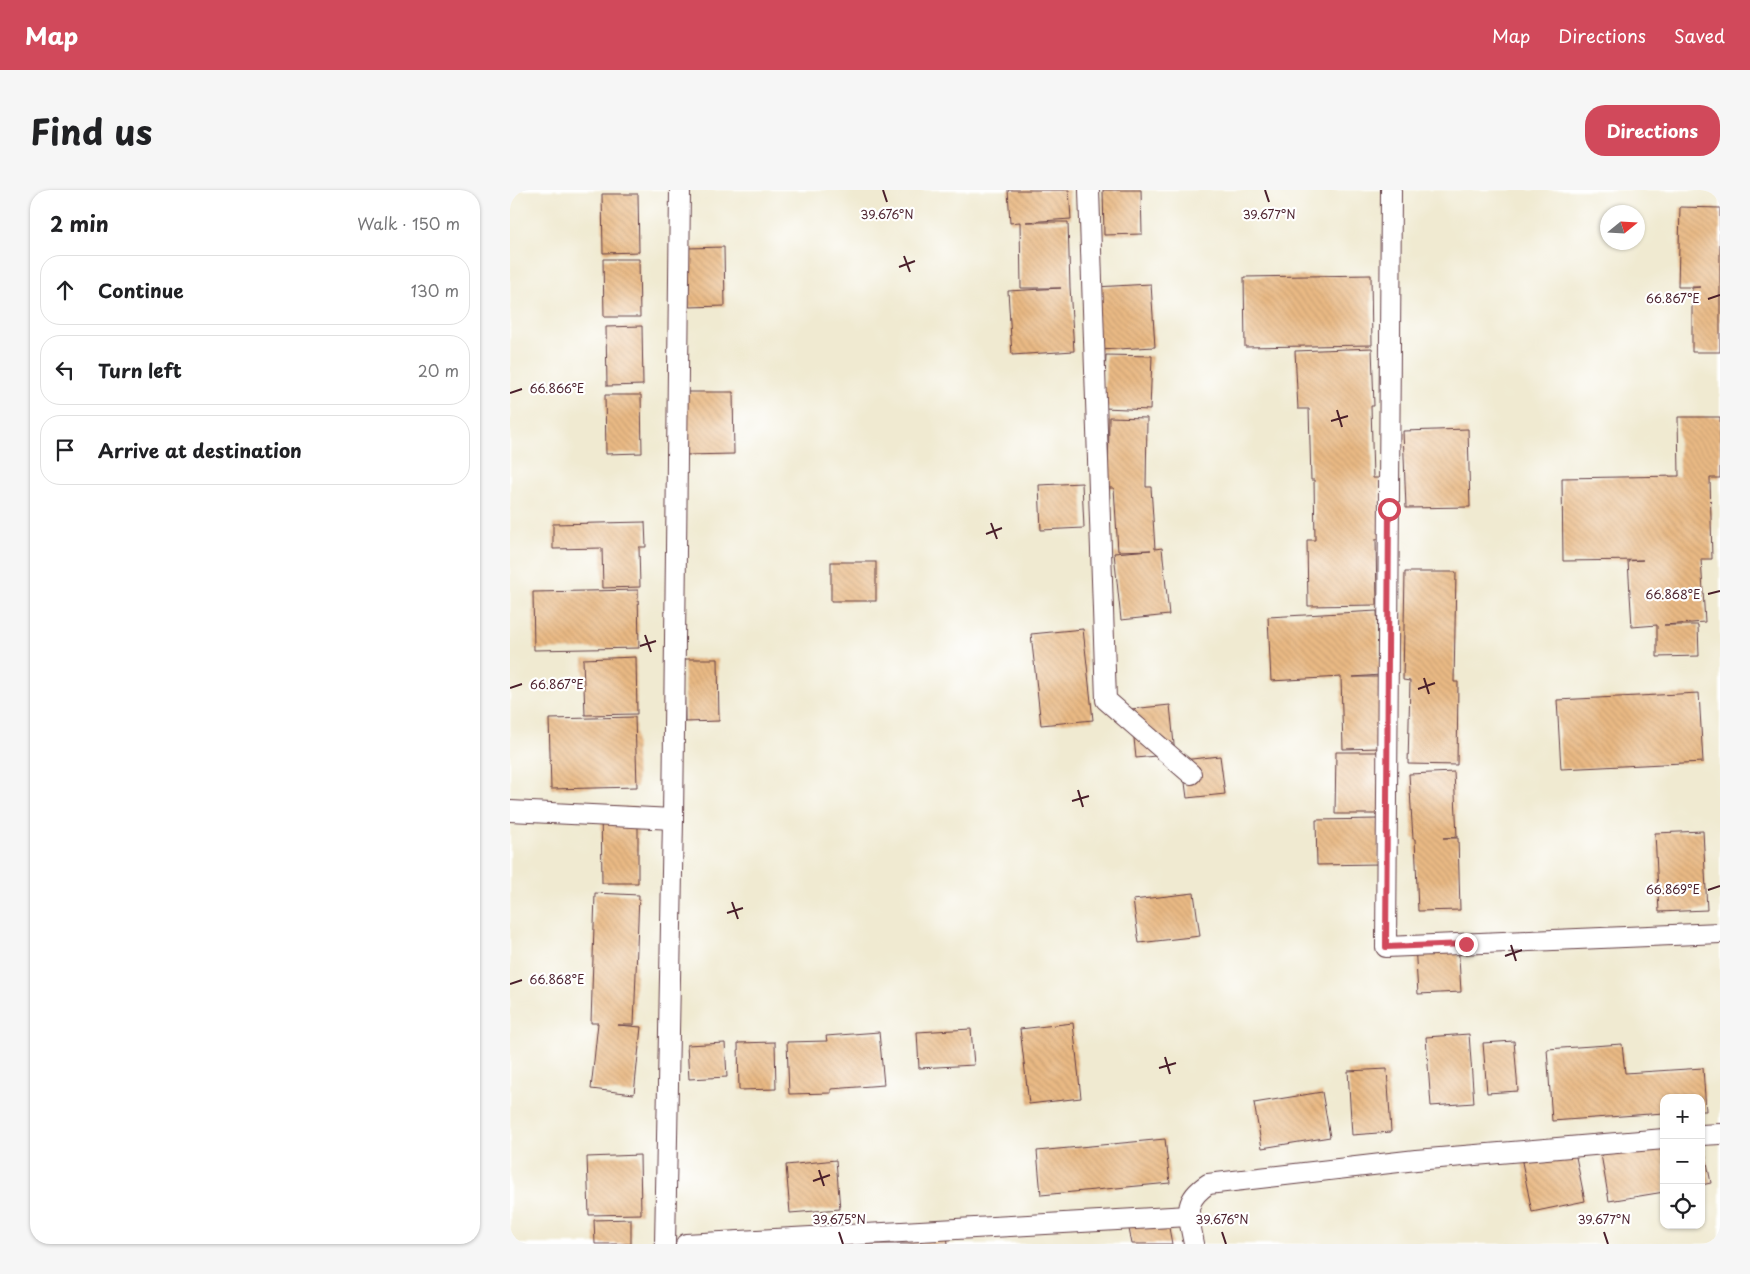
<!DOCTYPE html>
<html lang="en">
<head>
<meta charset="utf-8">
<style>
	:root { --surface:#fff; --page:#f6f6f6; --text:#202124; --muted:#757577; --line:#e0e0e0; --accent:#d1495b }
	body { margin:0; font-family:"Playpen Sans",sans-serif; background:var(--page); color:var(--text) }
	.controls { position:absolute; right:15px; bottom:15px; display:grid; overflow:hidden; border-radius:10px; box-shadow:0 1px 4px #0004 }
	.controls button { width:45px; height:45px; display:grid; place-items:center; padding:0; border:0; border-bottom:1px solid var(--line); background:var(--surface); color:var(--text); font:25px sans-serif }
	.compass { position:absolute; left:1090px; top:15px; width:45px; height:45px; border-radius:50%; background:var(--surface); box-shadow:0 1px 4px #0004; rotate:72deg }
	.stop { position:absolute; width:15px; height:15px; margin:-11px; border:4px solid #d1495b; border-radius:50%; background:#fff }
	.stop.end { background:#d1495b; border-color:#fff; box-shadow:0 1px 5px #0008 }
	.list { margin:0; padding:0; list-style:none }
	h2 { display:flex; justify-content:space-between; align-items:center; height:65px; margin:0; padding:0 20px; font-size:21px }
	h2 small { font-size:16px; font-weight:400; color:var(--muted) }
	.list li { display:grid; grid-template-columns:32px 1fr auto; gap:15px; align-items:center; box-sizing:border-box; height:70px; margin:0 10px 10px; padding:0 10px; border:1px solid var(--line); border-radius:20px }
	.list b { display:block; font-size:19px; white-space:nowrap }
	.list em { font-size:16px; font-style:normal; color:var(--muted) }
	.icon { flex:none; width:28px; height:28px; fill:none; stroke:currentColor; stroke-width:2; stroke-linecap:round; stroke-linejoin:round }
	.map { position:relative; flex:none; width:1210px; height:1054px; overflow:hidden; border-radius:20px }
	header { display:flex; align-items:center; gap:30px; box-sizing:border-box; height:70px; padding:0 25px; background:var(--accent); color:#fff }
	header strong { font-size:24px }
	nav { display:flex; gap:28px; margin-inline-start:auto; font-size:18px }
	.intro { display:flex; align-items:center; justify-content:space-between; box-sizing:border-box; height:120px; padding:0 30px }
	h1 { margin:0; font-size:35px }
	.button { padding:12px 22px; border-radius:20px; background:var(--accent); color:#fff; font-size:18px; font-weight:700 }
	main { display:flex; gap:30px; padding:0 30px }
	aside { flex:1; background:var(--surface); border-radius:20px; box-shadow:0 1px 4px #0004 }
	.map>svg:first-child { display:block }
	.building { fill:url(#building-back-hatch) }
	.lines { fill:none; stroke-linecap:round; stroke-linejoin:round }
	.minor-casing { stroke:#633d44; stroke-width:22 }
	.minor { stroke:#fff; stroke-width:20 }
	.route { stroke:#d1495b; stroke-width:6 }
	.ticks { fill:none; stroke:#4a1f2b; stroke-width:2 }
	.ticks-label { font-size:12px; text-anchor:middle; fill:#4a1f2b; stroke:#fff; stroke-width:4.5; stroke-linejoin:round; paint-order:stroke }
</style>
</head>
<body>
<header>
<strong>Map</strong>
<nav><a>Map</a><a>Directions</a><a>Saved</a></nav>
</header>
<div class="intro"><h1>Find us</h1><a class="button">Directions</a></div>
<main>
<aside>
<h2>2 min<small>Walk · 150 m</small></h2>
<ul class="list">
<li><svg class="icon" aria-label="ahead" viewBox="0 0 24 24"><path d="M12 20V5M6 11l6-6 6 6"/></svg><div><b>Continue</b></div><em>130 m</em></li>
<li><svg class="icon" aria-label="left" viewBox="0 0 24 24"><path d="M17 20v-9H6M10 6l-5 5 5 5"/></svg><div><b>Turn left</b></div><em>20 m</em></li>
<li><svg class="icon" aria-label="arrive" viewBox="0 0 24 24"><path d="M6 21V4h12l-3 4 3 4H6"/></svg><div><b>Arrive at destination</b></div></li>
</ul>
</aside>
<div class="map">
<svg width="1210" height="1054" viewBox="0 0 1210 1054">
	<defs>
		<pattern id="building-back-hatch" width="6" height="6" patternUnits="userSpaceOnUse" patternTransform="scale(1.25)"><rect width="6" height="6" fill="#e9b984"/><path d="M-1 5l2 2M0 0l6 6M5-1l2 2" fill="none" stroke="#c99f72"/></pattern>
	</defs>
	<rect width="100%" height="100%" fill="#fff"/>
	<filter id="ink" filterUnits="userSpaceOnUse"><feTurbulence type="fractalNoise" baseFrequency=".02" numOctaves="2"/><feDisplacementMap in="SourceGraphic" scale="10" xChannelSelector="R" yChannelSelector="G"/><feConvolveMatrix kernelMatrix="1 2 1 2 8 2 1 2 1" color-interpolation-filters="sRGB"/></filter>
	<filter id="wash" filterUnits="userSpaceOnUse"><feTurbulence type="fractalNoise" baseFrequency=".0096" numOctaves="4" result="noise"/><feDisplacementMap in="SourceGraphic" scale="20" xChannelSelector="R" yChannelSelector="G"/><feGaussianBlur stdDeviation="1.12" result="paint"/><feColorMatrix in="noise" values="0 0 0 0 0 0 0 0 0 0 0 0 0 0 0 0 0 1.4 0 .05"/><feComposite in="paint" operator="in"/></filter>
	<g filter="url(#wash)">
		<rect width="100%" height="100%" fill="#f0ead1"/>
		<g id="blocks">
			<g class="building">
				<path d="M 498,0 L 559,0 L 561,29 L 516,32 L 558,32 L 560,97 L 564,161 L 502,165 L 498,101 L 551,98 L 511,98 L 510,32 L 500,33 Z"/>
				<path d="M 593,0 L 631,0 L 632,44 L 594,45 Z"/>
				<path d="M 92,4 L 128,4 L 129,62 L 93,63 Z"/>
				<path d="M 1170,17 L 1210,18 L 1210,162 L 1182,162 L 1182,98 L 1190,97 L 1168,97 Z"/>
				<path d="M 214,57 L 215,116 L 179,117 L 178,58 Z"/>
				<path d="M 93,69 L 129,69 L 130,127 L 94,127 Z"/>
				<path d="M 861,85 L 862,155 L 735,157 L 734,87 Z"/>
				<path d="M 641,94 L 645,157 L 589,160 L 585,97 Z"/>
				<path d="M 132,136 L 133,195 L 97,196 L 96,137 Z"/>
				<path d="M 862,158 L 864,216 L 861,216 L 863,288 L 869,288 L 871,349 L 866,349 L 867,415 L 798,416 L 797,350 L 805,350 L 804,290 L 801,290 L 799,219 L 788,219 L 785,161 Z"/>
				<path d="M 596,165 L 642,166 L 640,220 L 594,218 Z"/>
				<path d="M 173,202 L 223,202 L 224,264 L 174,265 Z"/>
				<path d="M 95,205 L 131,205 L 132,263 L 96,264 Z"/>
				<path d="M 599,227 L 637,228 L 636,297 L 641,297 L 645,359 L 652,358 L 659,425 L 611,430 L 604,363 L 641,360 L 608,361 L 604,298 L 598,298 Z"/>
				<path d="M 1168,227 L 1210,227 L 1210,288 L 1200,288 L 1202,369 L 1191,369 L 1195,432 L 1154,435 L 1188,435 L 1189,466 L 1147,467 L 1147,435 L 1122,437 L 1118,371 L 1133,370 L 1053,371 L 1052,288 L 1169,286 Z"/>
				<path d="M 958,239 L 960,317 L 896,318 L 893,241 Z"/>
				<path d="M 572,293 L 574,338 L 531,340 L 529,295 Z"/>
				<path d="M 135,332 L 136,357 L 129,357 L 130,397 L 93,398 L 92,358 L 43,359 L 43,334 Z"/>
				<rect x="321" y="372" width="45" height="39"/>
				<path d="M 895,382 L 946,382 L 944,492 L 948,492 L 947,575 L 898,574 L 900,491 L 893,490 Z"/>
				<path d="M 128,400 L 129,458 L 24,460 L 23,402 Z"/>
				<path d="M 867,421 L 870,485 L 843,487 L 870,487 L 871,558 L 833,559 L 831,487 L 761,491 L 758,427 Z"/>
				<path d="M 573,439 L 583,530 L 531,535 L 521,444 Z"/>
				<path d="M 126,467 L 127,524 L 75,525 L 73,469 Z"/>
				<path d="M 174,469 L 208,469 L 209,531 L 175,532 Z"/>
				<path d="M 1189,503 L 1193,572 L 1051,579 L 1047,510 Z"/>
				<path d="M 660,515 L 665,564 L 626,568 L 621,519 Z"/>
				<path d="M 125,527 L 127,597 L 41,599 L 39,529 Z"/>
				<path d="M 826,562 L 873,562 L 872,624 L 825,624 Z"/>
				<path d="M 710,566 L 715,604 L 677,608 L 672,570 Z"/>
				<path d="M 944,582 L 947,647 L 933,648 L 948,648 L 950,720 L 908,721 L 905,649 L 903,649 L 899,584 Z"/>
				<path d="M 91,617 L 128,617 L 128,693 L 92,693 Z"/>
				<path d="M 868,629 L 869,674 L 807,675 L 806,630 Z"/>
				<path d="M 1193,641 L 1197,720 L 1149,722 L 1145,643 Z"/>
				<path d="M 85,703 L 129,705 L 124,835 L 108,835 L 131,837 L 124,904 L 81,899 L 88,833 L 81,833 Z"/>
				<path d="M 684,703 L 690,746 L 629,753 L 623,710 Z"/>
				<path d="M 948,751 L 951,802 L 908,804 L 905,754 Z"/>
				<path d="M 563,833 L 571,908 L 519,914 L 510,839 Z"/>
				<path d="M 461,839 L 464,875 L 409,878 L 407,842 Z"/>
				<path d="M 369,842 L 374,895 L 321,899 L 321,903 L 279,904 L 277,852 L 317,851 L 316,846 Z"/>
				<path d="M 959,844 L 964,913 L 921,916 L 916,847 Z"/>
				<path d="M 1004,851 L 1008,901 L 977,903 L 973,853 Z"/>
				<path d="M 265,852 L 266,899 L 229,900 L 228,853 Z"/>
				<path d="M 215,853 L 217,887 L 179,889 L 177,855 Z"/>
				<path d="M 1112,854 L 1115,883 L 1193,878 L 1196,921 L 1191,921 L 1191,908 L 1154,908 L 1154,923 L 1042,931 L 1037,859 Z"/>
				<path d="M 877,879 L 881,942 L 842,945 L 838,881 Z"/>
				<path d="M 812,902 L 820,947 L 752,958 L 744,913 Z"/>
				<path d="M 1191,943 L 1201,993 L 1191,995 Z"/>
				<path d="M 655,949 L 660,993 L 531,1005 L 527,961 Z"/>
				<path d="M 1154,953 L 1154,1002 L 1099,1011 L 1091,964 Z"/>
				<path d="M 1065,962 L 1075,1011 L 1022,1022 L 1012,972 Z"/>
				<path d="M 130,965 L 131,1024 L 79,1025 L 77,967 Z"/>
				<path d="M 326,970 L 330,1019 L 280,1023 L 276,975 Z"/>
				<path d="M 657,1027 L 662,1054 L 622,1054 L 618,1034 Z"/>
				<path d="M 121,1029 L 121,1054 L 85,1054 L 84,1030 Z"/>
				<path d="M 437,1045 L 438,1054 L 316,1054 Z"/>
			</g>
		</g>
	</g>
	<g filter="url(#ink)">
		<use href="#blocks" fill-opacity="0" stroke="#633d44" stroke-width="1"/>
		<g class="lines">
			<defs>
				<g id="minor">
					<path d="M 579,0 L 596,510 L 681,584"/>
					<path d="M 881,0 L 876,757 L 1210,743"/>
					<path d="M 0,621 L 163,629"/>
					<path d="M 1191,945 L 1210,944"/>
					<path d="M 155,1054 L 163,629 L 170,0"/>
					<path d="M 176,1054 L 679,1026"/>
					<path d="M 684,1054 C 679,1026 671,1012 698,994 L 906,970 L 1154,949"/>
				</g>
			</defs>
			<use href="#minor" class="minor-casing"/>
			<use href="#minor" class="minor"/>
		</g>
	</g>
	<g class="lines" filter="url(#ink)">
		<path class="route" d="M 879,319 L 876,757 L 956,754"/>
	</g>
	<path class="ticks" d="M 373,0 L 377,12M 755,0 L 759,12M 394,66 L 400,82M 389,77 L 405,71M 1198,109 L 1210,105M 0,203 L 12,199M 827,220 L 832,237M 821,231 L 838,226M 481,333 L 487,349M 476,344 L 492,338M 1198,404 L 1210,401M 135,445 L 141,462M 130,456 L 146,451M 914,488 L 919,504M 0,498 L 12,494M 908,499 L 925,493M 568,600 L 573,617M 562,611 L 579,606M 1198,700 L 1210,696M 222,712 L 228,729M 217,723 L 233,718M 1001,755 L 1006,771M 995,766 L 1012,760M 0,794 L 12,790M 655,867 L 660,884M 649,878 L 666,873M 309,980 L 314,996M 303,991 L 320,985M 329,1042 L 333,1054M 712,1042 L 716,1054M 1094,1042 L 1098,1054"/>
	<g class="ticks-label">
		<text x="377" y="29">39.676°N</text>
		<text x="759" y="29">39.677°N</text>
		<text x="1163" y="113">66.867°E</text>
		<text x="47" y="203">66.866°E</text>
		<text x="1163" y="409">66.868°E</text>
		<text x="47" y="499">66.867°E</text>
		<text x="1163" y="704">66.869°E</text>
		<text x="47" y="794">66.868°E</text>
		<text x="329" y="1034">39.675°N</text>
		<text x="712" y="1034">39.676°N</text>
		<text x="1094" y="1034">39.677°N</text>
	</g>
</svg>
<div class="controls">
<button>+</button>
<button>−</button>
<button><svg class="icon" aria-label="locate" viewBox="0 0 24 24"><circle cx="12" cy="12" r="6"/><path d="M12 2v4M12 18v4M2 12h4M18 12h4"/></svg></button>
</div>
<svg class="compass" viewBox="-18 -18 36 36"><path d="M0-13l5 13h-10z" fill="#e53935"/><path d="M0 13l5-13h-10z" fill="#757577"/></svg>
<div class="stop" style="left:879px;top:319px"></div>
<div class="stop end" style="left:956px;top:754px"></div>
</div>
</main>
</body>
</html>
